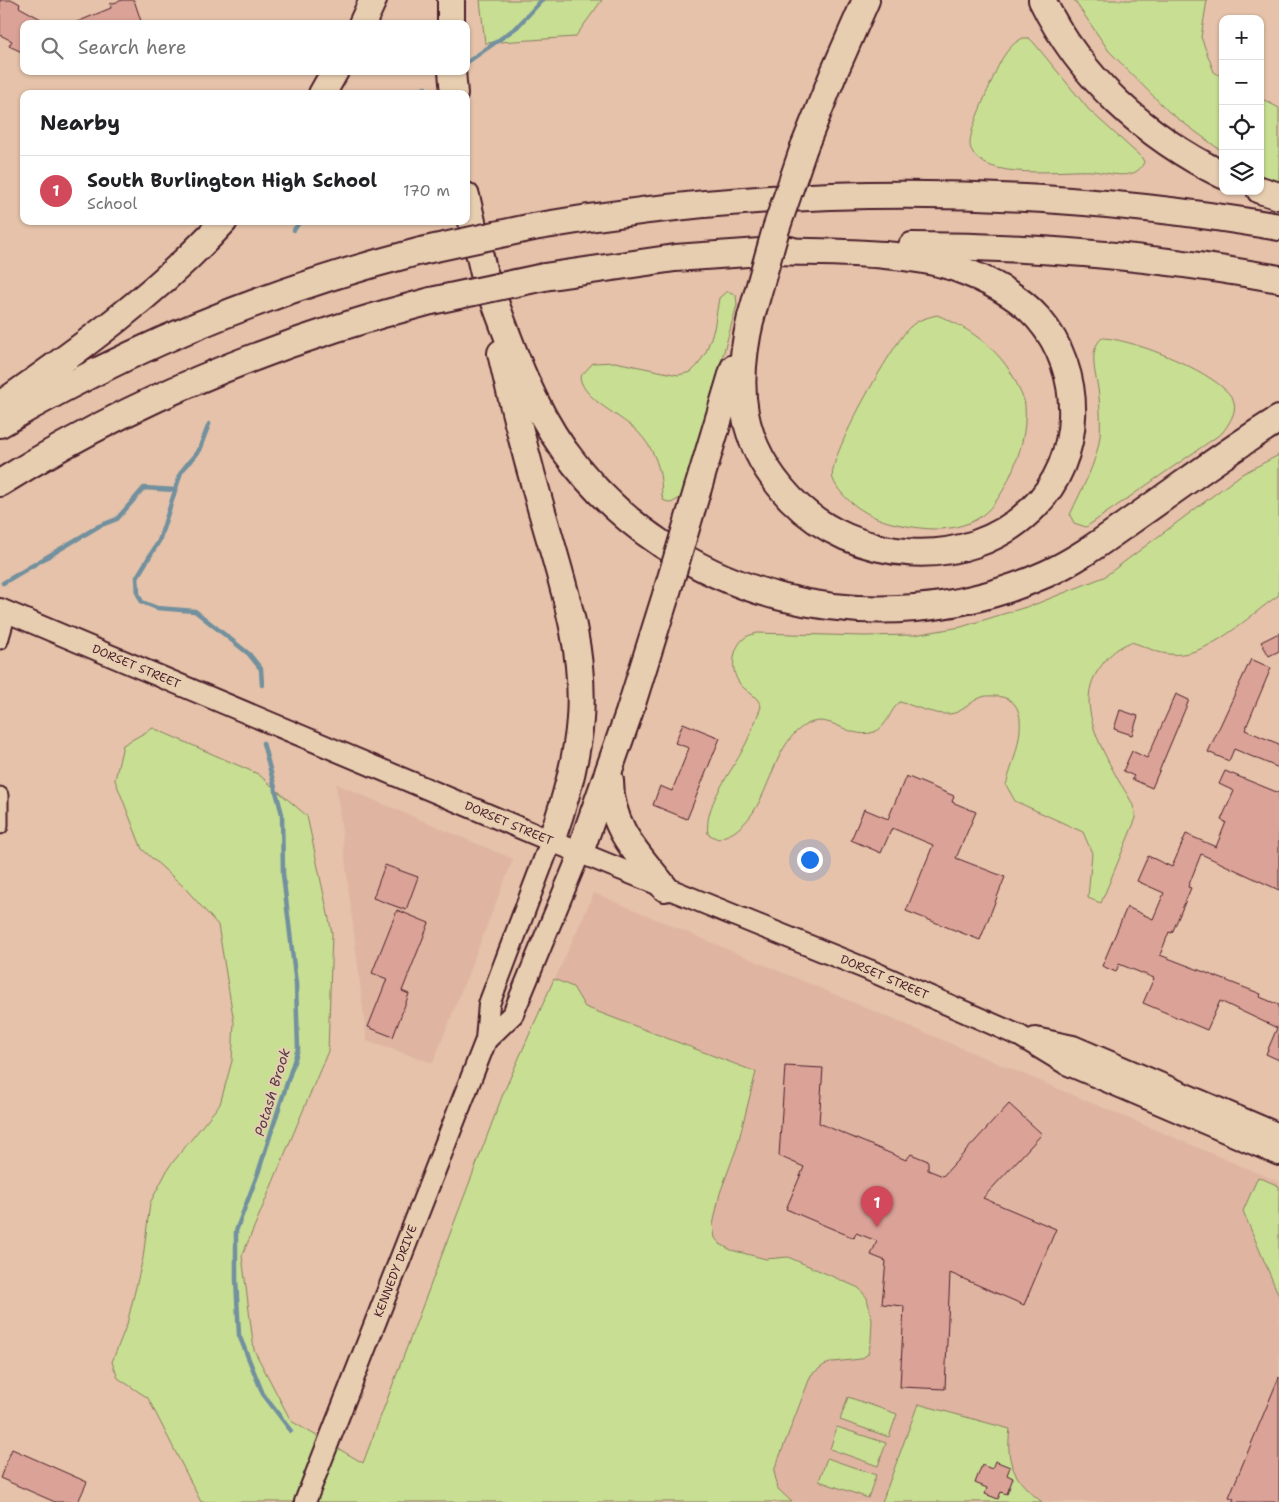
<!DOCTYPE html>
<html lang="en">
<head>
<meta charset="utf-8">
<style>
	:root { --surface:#fff; --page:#f6f6f6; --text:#202124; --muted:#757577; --line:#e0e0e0; --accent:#d1495b }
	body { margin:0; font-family:"Shantell Sans",sans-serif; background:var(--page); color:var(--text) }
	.controls { position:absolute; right:15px; top:15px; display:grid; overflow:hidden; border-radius:10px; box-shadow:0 1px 4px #0004 }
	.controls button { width:45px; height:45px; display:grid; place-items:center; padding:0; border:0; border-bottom:1px solid var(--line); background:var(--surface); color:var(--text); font:25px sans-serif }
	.you { position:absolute; left:809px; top:859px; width:18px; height:18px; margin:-12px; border:4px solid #fff; border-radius:50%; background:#1a73e8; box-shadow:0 0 0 8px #1a73e833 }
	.badge { display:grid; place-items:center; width:32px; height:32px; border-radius:50%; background:var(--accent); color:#fff; font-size:16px; font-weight:700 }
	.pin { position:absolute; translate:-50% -41px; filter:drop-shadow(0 1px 2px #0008) }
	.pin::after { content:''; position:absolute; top:26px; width:18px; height:15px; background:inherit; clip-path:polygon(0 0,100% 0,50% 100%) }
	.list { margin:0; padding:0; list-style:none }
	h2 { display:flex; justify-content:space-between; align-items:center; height:65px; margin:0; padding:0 20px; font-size:21px }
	h2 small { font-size:16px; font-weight:400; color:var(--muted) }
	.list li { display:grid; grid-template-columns:32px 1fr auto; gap:15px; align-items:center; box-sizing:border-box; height:70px; padding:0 20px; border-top:1px solid var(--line) }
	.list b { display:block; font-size:19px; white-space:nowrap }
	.list p { margin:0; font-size:16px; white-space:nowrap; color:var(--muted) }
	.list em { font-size:16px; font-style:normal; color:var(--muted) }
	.icon { flex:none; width:28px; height:28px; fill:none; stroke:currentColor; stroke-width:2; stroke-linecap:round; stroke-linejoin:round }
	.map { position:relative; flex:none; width:1279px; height:1502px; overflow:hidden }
	.search { position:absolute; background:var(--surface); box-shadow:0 1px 4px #0004; left:20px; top:20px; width:450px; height:55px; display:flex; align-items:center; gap:12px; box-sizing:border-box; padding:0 18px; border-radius:10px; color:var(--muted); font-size:19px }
	.panel { position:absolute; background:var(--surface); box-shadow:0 1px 4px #0004; left:20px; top:90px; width:450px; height:135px; border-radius:10px }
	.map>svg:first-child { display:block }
	.built { fill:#dfb5a2 }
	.green { fill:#c7de93; stroke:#887e5f }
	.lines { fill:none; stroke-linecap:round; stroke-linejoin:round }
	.stream { stroke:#72909e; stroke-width:4.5 }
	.building { fill:#dba297; stroke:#4a1f2b }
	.street-casing { stroke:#4a1f2b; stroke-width:19 }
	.secondary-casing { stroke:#4a1f2b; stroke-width:24 }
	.highway-casing { stroke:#4a1f2b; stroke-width:30 }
	.street { stroke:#e8ceb0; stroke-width:15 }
	.secondary { stroke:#e8ceb0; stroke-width:20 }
	.highway { stroke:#e8ceb0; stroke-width:26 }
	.highway-bridge-casing { stroke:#4a1f2b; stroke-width:30; stroke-linecap:butt }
	.highway-bridge { stroke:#e8ceb0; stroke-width:26 }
	.labels { text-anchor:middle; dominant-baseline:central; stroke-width:4; stroke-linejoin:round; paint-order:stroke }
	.street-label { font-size:12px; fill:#4a1f2b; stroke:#e8ceb0 }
	.water-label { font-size:14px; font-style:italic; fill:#543b48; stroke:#e8ceb0 }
</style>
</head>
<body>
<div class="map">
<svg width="1279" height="1502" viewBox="0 0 1279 1502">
	<rect width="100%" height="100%" fill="#e5c2a9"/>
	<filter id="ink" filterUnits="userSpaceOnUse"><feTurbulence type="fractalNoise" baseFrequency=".02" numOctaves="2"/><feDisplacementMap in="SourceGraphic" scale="10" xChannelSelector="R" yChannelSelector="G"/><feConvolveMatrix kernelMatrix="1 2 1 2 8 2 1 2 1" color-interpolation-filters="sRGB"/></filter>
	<g filter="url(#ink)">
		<g class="built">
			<path d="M 336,784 L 513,859 L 433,1063 L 367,1041 Z"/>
			<path d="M 594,893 L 1279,1182 L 1279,1502 L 598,1502 L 503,1094 Z"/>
		</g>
		<g class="green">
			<path d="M 480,0 L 602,0 L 575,37 L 485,43 Z"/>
			<path d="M 1074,0 L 1207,0 L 1201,37 L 1214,72 L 1223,77 L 1223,152 L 1169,112 L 1109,51 Z"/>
			<path d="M 1023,38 L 1029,38 L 1034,43 L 1089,110 L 1142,158 L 1144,162 C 1136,182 1110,173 1093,171 C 1063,169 984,182 971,149 C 966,138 982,105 986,94 C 995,75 1002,48 1023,38 Z"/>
			<path d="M 1260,98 L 1279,108 L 1279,183 L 1260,176 Z"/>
			<path d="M 726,292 L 730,292 L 736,295 L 737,305 L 686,486 L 680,498 L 671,503 L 663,500 C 661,493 662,488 661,481 C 659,463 652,447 639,433 C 623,416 583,400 580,377 L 593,363 L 615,362 L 678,375 L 691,372 L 698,365 L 706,352 L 714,329 L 719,298 Z"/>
			<path d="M 937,315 C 972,329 1005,353 1019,389 C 1021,394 1025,400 1025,406 C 1027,430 1020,454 1010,476 C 1002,495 988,517 966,524 C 941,533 916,528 892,523 C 870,518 841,500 833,479 C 825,461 894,342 910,327 C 919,319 926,318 937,315 Z"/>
			<path d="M 1102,338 C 1130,338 1224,374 1234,402 C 1237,413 1228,425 1222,433 L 1086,527 L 1074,523 L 1070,515 C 1081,490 1097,463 1100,436 C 1101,423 1100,409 1099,397 C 1098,379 1086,352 1102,338 Z"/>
			<path d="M 1279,455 L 1279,595 C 1249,615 1207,660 1168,654 C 1156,653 1143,645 1131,642 C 1114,649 1107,657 1097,672 C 1077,703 1099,744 1115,774 C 1123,790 1134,800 1136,818 L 1101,903 L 1088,898 L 1092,853 L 1083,832 L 1015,801 L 1006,785 C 1012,762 1037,705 1002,697 C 997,696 987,695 982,697 C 970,701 963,713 949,714 C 934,715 915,706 900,702 C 889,710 888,727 874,732 C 845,742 827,703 796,732 C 769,759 769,804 738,829 C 733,834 724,836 718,839 L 708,834 C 704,806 728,777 741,753 C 749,739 755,722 761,707 C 758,694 744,692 738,681 C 730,668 733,645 746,637 C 749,635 754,634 757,633 L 863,636 L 914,635 L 961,627 L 1036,604 L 1104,577 L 1242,474 Z"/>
			<path d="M 153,728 L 258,774 L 307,816 L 332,933 L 328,1051 L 242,1256 L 254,1350 L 291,1421 L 363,1463 L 503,1094 L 554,979 L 573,987 L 585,1007 L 756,1072 L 737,1147 L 720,1193 L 713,1225 L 715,1238 L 720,1244 L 731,1250 L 766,1259 L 788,1257 L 859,1288 L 867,1298 L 872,1320 L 871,1341 L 868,1354 L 861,1359 L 833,1362 L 824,1365 L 811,1375 L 774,1471 L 778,1489 L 792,1502 L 201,1502 L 148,1398 L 118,1378 L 112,1362 L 127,1324 L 143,1258 L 150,1203 L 169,1167 L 220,1104 L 232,1061 L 234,1022 L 218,925 L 184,887 L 142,849 L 115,780 L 123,745 Z"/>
			<path d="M 1258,1177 L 1279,1186 L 1279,1296 L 1243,1211 Z"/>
			<path d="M 848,1397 L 897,1414 L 889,1437 L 840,1420 Z"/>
			<path d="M 918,1404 L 1010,1429 C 1005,1464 1015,1481 1042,1502 L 882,1502 Z"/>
			<path d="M 837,1427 L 886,1443 L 878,1466 L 830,1449 Z"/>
			<path d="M 827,1458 L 876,1475 L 868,1498 L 819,1481 Z"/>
		</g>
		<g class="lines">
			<g class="stream">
				<path d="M 469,61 L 517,27 L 542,0"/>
				<path d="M 415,94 L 425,88"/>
				<path d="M 294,230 L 300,221"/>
				<path d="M 209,424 L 199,450 L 181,472 L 159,541 L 137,577 L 138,594 L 142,602 L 157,608 L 195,611 L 249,654 L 261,669 L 262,685"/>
				<path d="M 3,583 L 99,526 L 117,519 L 144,488 L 175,490"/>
				<path d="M 263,743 L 282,814 L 283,874 L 296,984 L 298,1049 L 258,1173 L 236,1231 L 236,1279 L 239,1335 L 263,1394 L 291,1431"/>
			</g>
		</g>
		<g class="building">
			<path d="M 0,0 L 13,0 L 20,4 L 19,7 L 50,24 L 24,24 L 24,53 L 9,46 L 12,41 L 0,35 Z"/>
			<path d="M 123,0 L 134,0 L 142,24 L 72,24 L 111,8 L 110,4 Z"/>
			<path d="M 1279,633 L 1279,651 L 1269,656 L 1261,642 Z"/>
			<path d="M 1251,659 L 1271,668 L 1245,730 L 1279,744 L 1279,768 L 1234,749 L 1229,761 L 1208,752 Z"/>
			<path d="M 1176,694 L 1189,700 L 1152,788 L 1132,779 L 1134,776 L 1123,771 L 1132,751 L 1147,758 Z"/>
			<path d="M 1120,710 L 1138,716 L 1132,735 L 1114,729 Z"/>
			<path d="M 683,723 L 720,738 L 687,819 L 653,805 L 660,786 L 672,791 L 689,748 L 675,743 Z"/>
			<path d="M 1225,771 L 1279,793 L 1279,890 L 1201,854 L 1188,887 L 1191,888 L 1172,933 L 1169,932 L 1160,955 L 1261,994 L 1260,997 L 1279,1005 L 1279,1060 L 1266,1054 L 1277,1028 L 1220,1001 L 1207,1030 L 1143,1003 L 1154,978 L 1119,964 L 1116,972 L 1102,966 L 1127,907 L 1153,919 L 1164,893 L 1137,881 L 1148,856 L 1172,867 L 1186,834 L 1216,847 L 1226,822 L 1221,820 L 1234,791 L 1219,784 Z"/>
			<path d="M 906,776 L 954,796 L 952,802 L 976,812 L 956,858 L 1005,877 L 980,940 L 906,911 L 933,845 L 892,828 L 881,853 L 851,840 L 864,809 L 888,819 Z"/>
			<path d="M 385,865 L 418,877 L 406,910 L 373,898 Z"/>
			<path d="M 397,910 L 429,923 L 402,991 L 409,994 L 393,1037 L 368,1027 L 387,979 L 372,973 Z"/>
			<path d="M 785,1066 L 823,1068 L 819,1123 L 906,1160 L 911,1154 L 928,1161 L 928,1170 L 943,1176 L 1009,1104 L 1042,1134 L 983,1198 L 1056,1229 L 1024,1305 L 950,1273 L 945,1389 L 900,1387 L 904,1306 L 882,1304 L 886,1261 L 871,1255 L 877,1241 L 856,1233 L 854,1238 L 786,1209 L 804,1167 L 779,1156 Z"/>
			<path d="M 1279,1377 L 1279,1502 L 1232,1502 L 1234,1499 L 1229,1497 Z"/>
			<path d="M 12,1449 L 87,1482 L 78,1502 L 55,1502 L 0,1478 Z"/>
			<path d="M 995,1461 L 1010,1467 L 1007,1475 L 1013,1478 L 1007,1494 L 1001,1492 L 998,1499 L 985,1494 L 987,1488 L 975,1483 L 982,1465 L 992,1469 Z"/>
		</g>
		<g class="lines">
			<defs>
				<g id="street">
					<path d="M 0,641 L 8,613"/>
					<path d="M 0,795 L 0,826"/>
				</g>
				<g id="secondary">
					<path id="s1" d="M 0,609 L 551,841 L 869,970 L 1020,1036 L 1066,1064 L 1279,1155"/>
					<path d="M 1035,1038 L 1073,1046 L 1279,1134"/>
					<path d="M 486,1040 L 513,1014 L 580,852"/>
					<path id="s2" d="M 305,1502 L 486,1040 L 489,1004 L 551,841"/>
				</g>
				<g id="highway">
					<path d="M 451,0 L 451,24"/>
					<path d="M 1042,0 C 1080,78 1146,137 1223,175"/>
					<path d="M 362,24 L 373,0"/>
					<path d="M 452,71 L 454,94"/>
					<path d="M 322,94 L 335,71"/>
					<path d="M 804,147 L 833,75 L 866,0"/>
					<path d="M 1260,190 L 1279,196"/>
					<path d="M 466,196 L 488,291"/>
					<path d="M 533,227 C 779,184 1033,184 1279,227"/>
					<path d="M 912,246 C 1035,246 1158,257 1279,279"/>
					<path d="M 485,275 C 507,334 527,398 564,450 C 674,602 877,650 1046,574 C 1077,560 1105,539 1132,520 C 1181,486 1228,450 1279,419"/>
					<path d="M 544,277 L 675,258 L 790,250"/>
					<path d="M 751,317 C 734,388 739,444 791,499 C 853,563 966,574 1032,509 C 1084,459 1085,372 1038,318 C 1016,293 984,278 953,267 C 904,251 830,253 778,251"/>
					<path d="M 501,353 C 514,410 529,467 545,522 C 564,588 585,650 580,719 C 577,761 565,802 551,841"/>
					<path d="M 0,405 C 79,350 159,292 224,221"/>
					<path d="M 0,424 C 131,347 273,289 421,251"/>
					<path d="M 0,483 C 133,400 280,340 431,301"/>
					<path d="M 698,488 L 734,368"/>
					<path d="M 610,780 C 610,828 637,853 665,888"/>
					<path d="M 580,852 L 629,713 L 666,595"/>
				</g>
			</defs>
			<use href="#street" class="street-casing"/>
			<use href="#secondary" class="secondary-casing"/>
			<use href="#highway" class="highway-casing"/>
			<use href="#street" class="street"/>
			<use href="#secondary" class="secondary"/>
			<use href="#highway" class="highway"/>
			<defs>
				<g id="highway-bridge">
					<path d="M 421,251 L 533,227"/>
					<path d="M 431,301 L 544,277"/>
					<path d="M 751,317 L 776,229 L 804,147"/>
					<path d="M 666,595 L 698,488"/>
				</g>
			</defs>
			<use href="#highway-bridge" class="highway-bridge-casing"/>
			<use href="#highway-bridge" class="highway-bridge"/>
		</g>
	</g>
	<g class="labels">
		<g class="street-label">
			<text stroke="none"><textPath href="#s1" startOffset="148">DORSET STREET</textPath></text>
			<text stroke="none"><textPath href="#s1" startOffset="552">DORSET STREET</textPath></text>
			<text stroke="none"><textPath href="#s1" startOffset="958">DORSET STREET</textPath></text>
			<text stroke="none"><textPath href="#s2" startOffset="248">KENNEDY DRIVE</textPath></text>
		</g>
		<g class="water-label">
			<text transform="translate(272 1092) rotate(-73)">Potash Brook</text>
		</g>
	</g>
</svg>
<div class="controls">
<button>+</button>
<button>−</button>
<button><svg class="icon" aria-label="locate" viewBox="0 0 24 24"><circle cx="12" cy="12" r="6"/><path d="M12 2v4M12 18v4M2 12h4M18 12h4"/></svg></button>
<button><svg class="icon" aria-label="layers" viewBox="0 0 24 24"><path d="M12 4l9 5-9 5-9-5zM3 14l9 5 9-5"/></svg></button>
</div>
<div class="you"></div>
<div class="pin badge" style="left:877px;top:1227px">1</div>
<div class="search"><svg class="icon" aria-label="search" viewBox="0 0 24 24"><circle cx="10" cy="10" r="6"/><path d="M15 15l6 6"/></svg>Search here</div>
<section class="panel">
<h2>Nearby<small></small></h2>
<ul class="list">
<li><span class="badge">1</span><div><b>South Burlington High School</b><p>School</p></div><em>170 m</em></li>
</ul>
</section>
</div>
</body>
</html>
